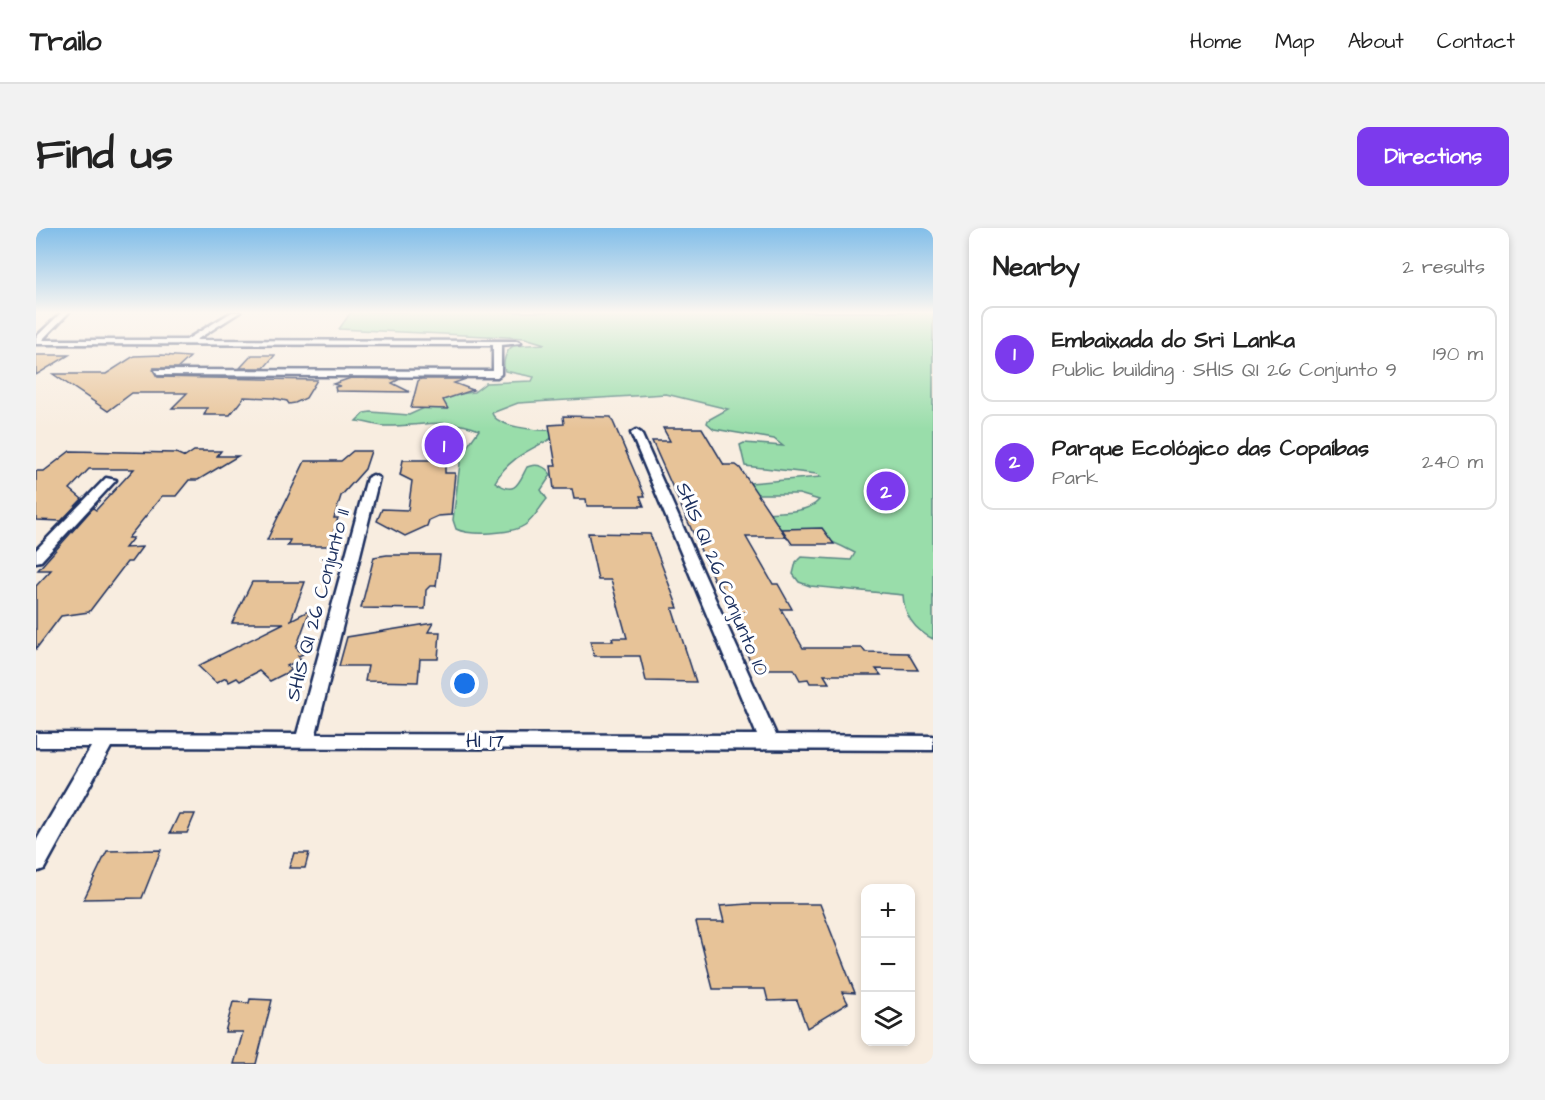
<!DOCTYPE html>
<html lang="en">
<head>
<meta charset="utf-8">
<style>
	:root { --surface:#fff; --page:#f2f2f2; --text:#222; --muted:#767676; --line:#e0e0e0; --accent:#7c3aed }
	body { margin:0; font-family:"Architects Daughter",sans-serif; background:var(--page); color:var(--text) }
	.controls { position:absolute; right:18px; bottom:18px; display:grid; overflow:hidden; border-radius:12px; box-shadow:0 3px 9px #0003 }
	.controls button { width:54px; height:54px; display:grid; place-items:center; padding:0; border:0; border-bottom:2px solid var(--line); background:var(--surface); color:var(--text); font:30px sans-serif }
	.you { position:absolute; left:429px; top:456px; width:21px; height:21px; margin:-15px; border:4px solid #fff; border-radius:50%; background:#1a73e8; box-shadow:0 0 0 9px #1a73e833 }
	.badge { display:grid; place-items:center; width:39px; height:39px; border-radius:50%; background:var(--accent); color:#fff; font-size:20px; font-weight:700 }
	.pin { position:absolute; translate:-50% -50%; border:3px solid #fff; box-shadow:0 2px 6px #0006 }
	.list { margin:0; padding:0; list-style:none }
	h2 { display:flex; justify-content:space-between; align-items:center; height:78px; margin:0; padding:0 24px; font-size:26px }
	h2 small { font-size:20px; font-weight:400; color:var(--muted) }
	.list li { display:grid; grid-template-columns:39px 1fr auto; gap:18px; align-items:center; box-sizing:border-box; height:96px; margin:0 12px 12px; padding:0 12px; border:2px solid var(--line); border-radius:12px }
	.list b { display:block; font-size:22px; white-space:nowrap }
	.list p { margin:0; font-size:20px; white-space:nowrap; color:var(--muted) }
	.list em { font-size:20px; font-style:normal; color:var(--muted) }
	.icon { flex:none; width:33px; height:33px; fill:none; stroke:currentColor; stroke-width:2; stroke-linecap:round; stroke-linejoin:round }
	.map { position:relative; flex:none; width:897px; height:836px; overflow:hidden; border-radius:12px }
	header { display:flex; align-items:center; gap:36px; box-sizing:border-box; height:84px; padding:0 30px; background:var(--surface); border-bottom:2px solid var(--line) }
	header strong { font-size:28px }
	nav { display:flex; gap:33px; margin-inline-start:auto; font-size:21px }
	.intro { display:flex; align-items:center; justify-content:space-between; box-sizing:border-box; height:144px; padding:0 36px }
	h1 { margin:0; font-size:42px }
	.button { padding:15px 27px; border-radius:12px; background:var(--accent); color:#fff; font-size:21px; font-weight:700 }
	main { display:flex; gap:36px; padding:0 36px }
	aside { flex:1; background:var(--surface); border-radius:12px; box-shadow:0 3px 9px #0003 }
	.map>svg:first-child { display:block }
	.green { fill:#9da; stroke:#5a8684; stroke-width:1.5 }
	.building { fill:#e7c398; stroke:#1b2f5e; stroke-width:1.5 }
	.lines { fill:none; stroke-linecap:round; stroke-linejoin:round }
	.minor-casing { stroke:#1b2f5e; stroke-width:5 }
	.minor { fill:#fff; fill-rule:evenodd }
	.labels { text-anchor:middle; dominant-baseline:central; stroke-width:6; stroke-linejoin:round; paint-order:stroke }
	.street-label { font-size:20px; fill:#1b2f5e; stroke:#fff }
</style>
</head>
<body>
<header>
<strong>Trailo</strong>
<nav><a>Home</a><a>Map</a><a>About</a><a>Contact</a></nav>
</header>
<div class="intro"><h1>Find us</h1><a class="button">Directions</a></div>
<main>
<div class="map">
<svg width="897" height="836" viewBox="0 0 897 836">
	<rect width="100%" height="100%" fill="#f8ede0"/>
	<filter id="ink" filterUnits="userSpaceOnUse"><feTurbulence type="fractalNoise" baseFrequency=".0167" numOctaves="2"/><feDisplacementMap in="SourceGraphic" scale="12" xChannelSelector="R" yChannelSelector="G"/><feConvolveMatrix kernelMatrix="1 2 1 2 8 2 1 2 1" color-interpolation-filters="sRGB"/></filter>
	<g filter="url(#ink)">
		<path class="green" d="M 315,84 L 897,84 L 897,411 C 879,402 868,388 867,367 L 774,358 L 763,354 L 757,346 L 760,334 L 765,329 L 815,332 L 819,325 C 782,305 770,305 729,304 L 722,285 C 739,284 772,286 783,272 L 763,266 L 718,266 L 714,255 L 785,249 L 781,246 L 709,238 L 704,217 L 708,215 L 747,218 L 738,211 L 678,201 L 671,195 L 672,192 L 692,181 L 630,166 L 482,175 L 456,185 C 460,199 502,203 516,202 L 520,208 C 496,221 473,229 459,254 C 480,269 483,254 491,239 C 501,235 510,238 515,247 L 505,262 L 511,271 C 504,279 498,291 489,297 C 476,306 434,308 420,301 L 417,292 L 425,227 L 443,202 C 414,189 379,199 348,198 C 339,197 329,194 320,193 L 328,185 L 335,184 L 373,187 L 417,167 L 438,164 L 450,155 L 496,153 L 498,149 L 469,143 C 466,135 470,122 477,118 L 509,116 L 489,110 L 303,101 Z"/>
		<g class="building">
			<path d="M 0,127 L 33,127 L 0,147 Z"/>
			<path d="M 126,127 L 154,129 L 142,140 L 118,140 L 122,149 L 281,152 L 270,170 L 259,175 L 253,176 L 251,173 L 237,170 L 208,169 L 194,187 L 168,187 L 171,180 L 136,180 L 151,165 L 96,165 L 72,183 L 17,146 L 70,146 L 98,128 Z"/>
			<path d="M 216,127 L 239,127 L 228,140 L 204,140 Z"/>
			<path d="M 315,150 L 364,151 L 356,155 L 374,164 L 300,163 L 299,159 L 304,158 L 297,156 Z"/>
			<path d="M 385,151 L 430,151 L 418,155 L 437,162 L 407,172 L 412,181 L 375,180 L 382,153 Z"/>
			<path d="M 527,188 L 575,189 L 609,268 L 604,268 L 608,278 L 551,278 L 550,271 L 538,271 L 536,261 L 518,261 L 515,238 L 520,238 L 513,197 L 528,196 Z"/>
			<path d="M 627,200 L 666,200 L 688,237 L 700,237 L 704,240 L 750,309 L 710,309 L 737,356 L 742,356 L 756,381 L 745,381 L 767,420 L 826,420 L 829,424 L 872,425 L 882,442 L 840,441 L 845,447 L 788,447 L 793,455 L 774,455 L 772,451 L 764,452 L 758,441 L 717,441 L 709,421 L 716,421 L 682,352 L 678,352 L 616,213 L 634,213 Z"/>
			<path d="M 34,223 L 140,225 L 149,229 L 158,223 L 185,223 L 181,228 L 202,228 L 162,252 L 153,252 L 140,268 L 126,268 L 92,310 L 97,310 L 89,320 L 106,319 L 95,334 L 91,334 L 53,384 L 25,388 L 0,421 L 0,358 L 15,342 L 2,342 L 57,280 L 60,282 L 98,241 L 53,241 L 34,261 L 46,271 L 25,293 L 0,292 L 0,243 L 8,243 Z"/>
			<path d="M 317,223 L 335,223 L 329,241 L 305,268 L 298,290 L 302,290 L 293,318 L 251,318 L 254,312 L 231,312 L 269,233 L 305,233 Z"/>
			<path d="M 367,232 L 409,232 L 409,245 L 419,245 L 415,287 L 402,288 L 393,292 L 391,298 L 369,308 L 341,293 L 346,281 L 372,282 L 376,253 L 364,247 Z"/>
			<path d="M 786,300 L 798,316 L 756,316 L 746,301 Z"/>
			<path d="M 552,305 L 614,306 L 642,380 L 636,380 L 660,454 L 610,453 L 604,428 L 558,428 L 554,413 L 577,413 L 576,410 L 591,410 L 575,352 L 562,352 Z"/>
			<path d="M 351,327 L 404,327 L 400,358 L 394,358 L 390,362 L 389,381 L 325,380 L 338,329 Z"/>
			<path d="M 216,354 L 269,354 L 255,392 L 274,382 L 260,420 L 267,426 L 262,428 L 265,431 L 251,438 L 256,442 L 234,453 L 223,443 L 204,453 L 201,450 L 193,454 L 190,450 L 180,455 L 162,438 L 248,395 L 196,395 Z"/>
			<path d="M 397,395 L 392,404 L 404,404 L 402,431 L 384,431 L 382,454 L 329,453 L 332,438 L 303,438 L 311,409 Z"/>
			<path d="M 143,586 L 159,586 L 151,605 L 134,605 Z"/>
			<path d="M 125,622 L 106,670 L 48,671 L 71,623 Z"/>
			<path d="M 258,625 L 273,625 L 269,640 L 253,640 Z"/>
			<path d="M 712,676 L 784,676 L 819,765 L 806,764 L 812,775 L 771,800 L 761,772 L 732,773 L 729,761 L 677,761 L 660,694 L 688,694 L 684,678 Z"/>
			<path d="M 214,771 L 236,772 L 220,836 L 198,836 L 207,804 L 189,804 L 197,774 L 213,775 Z"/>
		</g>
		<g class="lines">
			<defs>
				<g id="minor">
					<path d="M 26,84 L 33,84 L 6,112 L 150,112 L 196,84 L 204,84 L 160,112 L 481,113 L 485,115 L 465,117 L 465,146 L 461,149 L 122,147 L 119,142 L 457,143 L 457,117 L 0,116 L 0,109 Z"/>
					<path d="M 600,202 L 605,205 L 740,507 L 897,508 L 897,522 L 75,519 L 8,641 L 0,644 L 0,613 L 55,519 L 0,519 L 0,505 L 261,506 L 331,250 L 337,247 L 343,250 L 280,506 L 721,507 L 595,205 Z"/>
					<path d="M 70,250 L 80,252 L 5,333 L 0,334 L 0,322 Z"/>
				</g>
			</defs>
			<use href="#minor" class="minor-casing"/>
			<use href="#minor" class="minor"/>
		</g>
	</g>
	<linearGradient id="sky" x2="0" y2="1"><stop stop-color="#82bee9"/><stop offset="0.42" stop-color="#fcf7f1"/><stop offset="1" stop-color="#fcf7f1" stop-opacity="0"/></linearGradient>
	<rect width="897" height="201" fill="url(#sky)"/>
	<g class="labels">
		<g class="street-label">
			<text transform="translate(686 351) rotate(67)">SHIS QI 26 Conjunto 10</text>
			<text transform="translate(282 377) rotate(-75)">SHIS QI 26 Conjunto 11</text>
			<text x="449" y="513">HI 17</text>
		</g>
	</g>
</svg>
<div class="controls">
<button>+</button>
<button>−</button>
<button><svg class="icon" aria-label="layers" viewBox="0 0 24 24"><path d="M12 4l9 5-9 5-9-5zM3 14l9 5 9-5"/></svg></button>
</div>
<div class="you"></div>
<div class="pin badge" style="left:408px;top:217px">1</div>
<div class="pin badge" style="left:850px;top:263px">2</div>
</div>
<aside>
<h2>Nearby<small>2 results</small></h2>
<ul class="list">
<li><span class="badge">1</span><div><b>Embaixada do Sri Lanka</b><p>Public building · SHIS QI 26 Conjunto 9</p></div><em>190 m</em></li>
<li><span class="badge">2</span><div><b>Parque Ecológico das Copaíbas</b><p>Park</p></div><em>240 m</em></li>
</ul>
</aside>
</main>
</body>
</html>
